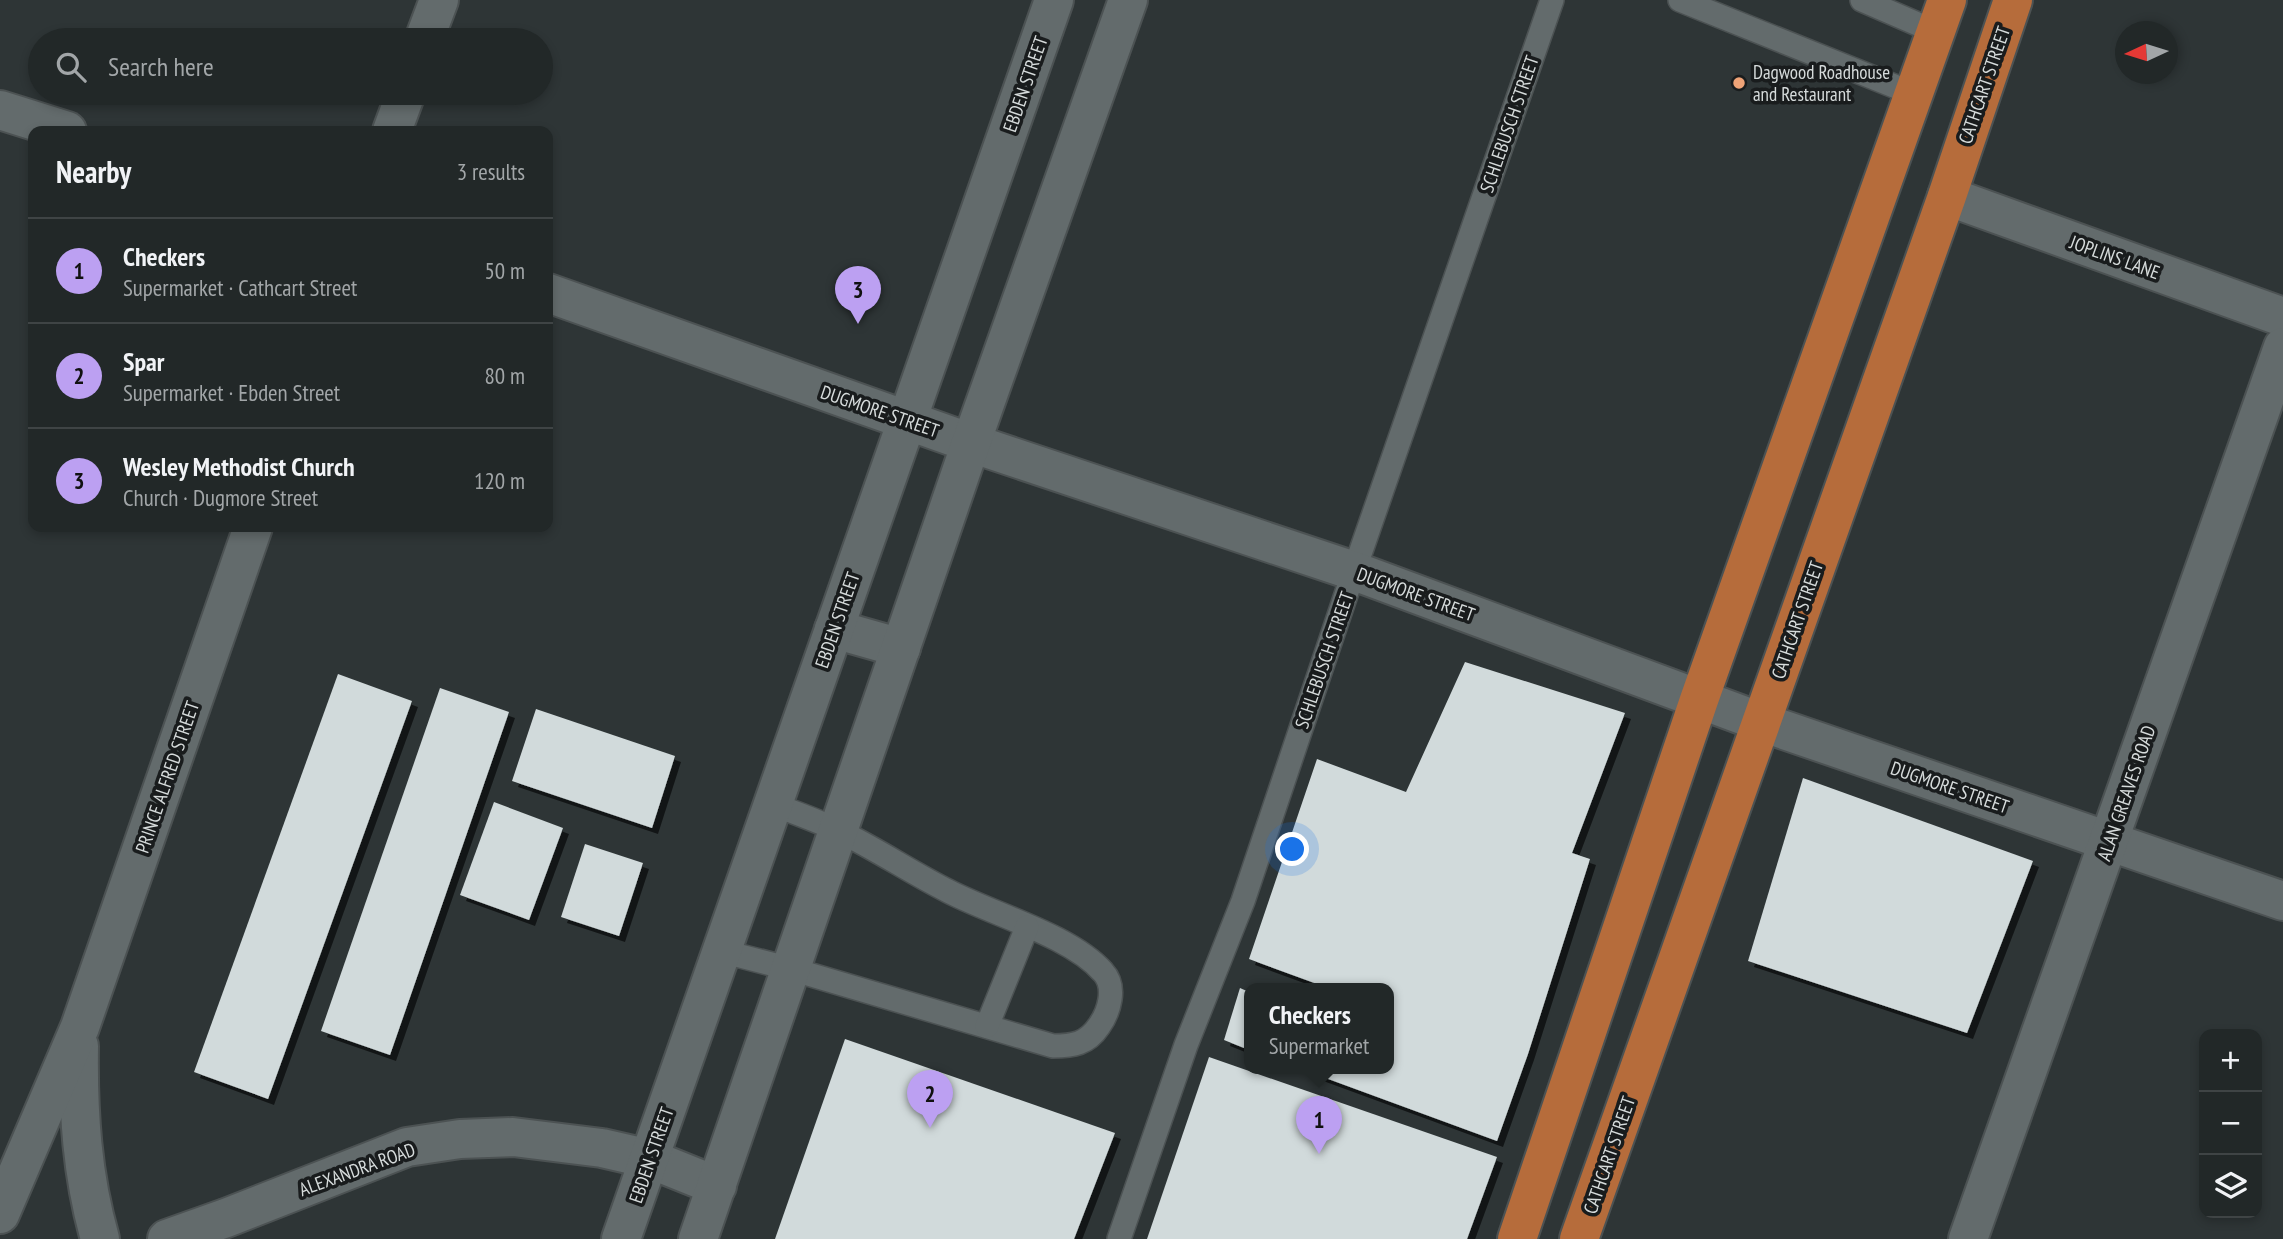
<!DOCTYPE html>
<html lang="en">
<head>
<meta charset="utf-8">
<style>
	:root { --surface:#222828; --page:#2a3030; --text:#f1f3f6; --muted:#a2a6a8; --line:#3f4445; --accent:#bca0f2 }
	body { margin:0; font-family:"PT Sans Narrow",sans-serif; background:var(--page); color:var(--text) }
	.controls { position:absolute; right:21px; bottom:21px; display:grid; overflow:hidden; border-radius:14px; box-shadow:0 4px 10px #0003 }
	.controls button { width:63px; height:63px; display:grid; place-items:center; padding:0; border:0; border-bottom:2px solid var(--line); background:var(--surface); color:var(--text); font:35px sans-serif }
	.compass { position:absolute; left:2115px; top:21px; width:63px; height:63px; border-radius:50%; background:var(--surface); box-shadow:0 4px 10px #0003; rotate:266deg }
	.you { position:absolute; left:1293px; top:850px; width:24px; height:24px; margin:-18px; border:5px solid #fff; border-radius:50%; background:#1a73e8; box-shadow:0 0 0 10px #1a73e833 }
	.badge { display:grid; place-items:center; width:46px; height:46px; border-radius:50%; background:var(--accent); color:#111; font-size:23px; font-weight:700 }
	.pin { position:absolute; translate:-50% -58px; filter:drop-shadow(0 2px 4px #0008) }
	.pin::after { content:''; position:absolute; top:37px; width:24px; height:21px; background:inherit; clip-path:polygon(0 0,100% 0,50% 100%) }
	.popup { position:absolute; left:1244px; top:983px; width:150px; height:91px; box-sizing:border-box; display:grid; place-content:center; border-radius:14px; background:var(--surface); filter:drop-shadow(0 2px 5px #0005); font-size:23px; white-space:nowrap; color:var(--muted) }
	.popup b { font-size:26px; color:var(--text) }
	.popup::after { content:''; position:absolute; left:50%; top:100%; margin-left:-14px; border:14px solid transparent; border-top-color:var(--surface) }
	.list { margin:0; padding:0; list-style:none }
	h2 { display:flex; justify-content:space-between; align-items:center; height:91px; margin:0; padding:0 28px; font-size:30px }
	h2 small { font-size:23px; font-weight:400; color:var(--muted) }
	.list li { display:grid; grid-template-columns:46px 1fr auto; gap:21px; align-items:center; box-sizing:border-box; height:105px; padding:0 28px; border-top:2px solid var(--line) }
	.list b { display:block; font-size:26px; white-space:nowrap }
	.list p { margin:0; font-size:23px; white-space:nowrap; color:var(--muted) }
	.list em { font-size:23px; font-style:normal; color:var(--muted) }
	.icon { flex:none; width:38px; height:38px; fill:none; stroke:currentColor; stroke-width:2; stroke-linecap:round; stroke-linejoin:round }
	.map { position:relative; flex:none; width:2283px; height:1239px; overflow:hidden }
	.search { position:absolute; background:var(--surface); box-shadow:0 4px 10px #0003; left:28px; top:28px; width:525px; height:77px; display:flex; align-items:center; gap:18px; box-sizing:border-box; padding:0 24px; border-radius:38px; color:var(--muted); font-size:26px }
	.panel { position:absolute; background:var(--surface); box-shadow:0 4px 10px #0003; left:28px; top:126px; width:525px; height:406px; border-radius:14px }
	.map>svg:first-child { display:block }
	.building { fill:#d1dadb; filter:url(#shadow) }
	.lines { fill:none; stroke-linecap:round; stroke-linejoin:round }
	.service-casing { stroke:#4c5253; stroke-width:26 }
	.minor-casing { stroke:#4c5253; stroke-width:42 }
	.trunk-casing { stroke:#4c5253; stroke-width:42 }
	.service { stroke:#636b6c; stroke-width:23 }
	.minor { stroke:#636b6c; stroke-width:38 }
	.trunk { stroke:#b66c3b; stroke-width:38 }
	.poi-dot { fill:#efa377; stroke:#191c1d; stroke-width:2.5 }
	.labels { text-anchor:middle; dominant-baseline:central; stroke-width:7; stroke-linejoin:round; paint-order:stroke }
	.poi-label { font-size:19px; fill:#d6dbdb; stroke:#191c1d; text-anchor:start }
	.street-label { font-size:19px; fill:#d6dbdb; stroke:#191c1d }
</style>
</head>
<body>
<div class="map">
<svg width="2283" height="1239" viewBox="0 0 2283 1239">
	<defs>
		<filter id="shadow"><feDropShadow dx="6" dy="6" stdDeviation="0" flood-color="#0009"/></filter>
	</defs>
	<rect width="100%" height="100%" fill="#2e3536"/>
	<g class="building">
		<path d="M 1465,662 L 1625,713 L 1572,853 L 1590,859 L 1528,1054 L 1497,1141 L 1301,1069 L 1389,1068 L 1389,988 L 1328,988 L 1249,959 L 1317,759 L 1406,792 Z"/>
		<path d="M 338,674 L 412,701 L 268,1099 L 194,1072 Z"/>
		<path d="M 440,688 L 509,712 L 390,1055 L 321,1031 Z"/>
		<path d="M 536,709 L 675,756 L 652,828 L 512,781 Z"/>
		<path d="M 1803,778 L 2033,861 L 1967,1033 L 1748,961 Z"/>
		<path d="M 494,802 L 563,828 L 529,920 L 460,895 Z"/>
		<path d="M 585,844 L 643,863 L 619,936 L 561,917 Z"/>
		<path d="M 1240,988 L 1249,992 L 1249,1050 L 1224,1040 Z"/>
		<path d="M 845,1039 L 1115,1133 L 1074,1239 L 775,1239 Z"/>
		<path d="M 1209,1057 L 1497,1157 L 1467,1239 L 1147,1239 Z"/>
	</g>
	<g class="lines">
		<defs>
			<g id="service">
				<path d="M 1680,0 L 1914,94"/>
				<path d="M 1862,0 L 1936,32"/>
				<path d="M 721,951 L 791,969 L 1053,1046 C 1073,1046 1087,1044 1099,1026 C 1109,1012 1117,987 1103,972 C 1070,935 994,915 948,891 C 912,873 878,850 841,832 C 819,821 795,813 772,804"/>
				<path d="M 987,1026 L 1027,927"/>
				<path d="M 1119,1239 L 1186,1045 L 1243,901 L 1354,571 L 1552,0"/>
			</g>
			<g id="minor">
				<path d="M 424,40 L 439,0"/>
				<path d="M 0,110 L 67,131"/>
				<path d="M 392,131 L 406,93"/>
				<path d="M 1947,196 L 2283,317"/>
				<path d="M 548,293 L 971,443 L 1354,571 L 1761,722 L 2283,901"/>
				<path d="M 834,629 L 901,648"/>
				<path d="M 79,1046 C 78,1113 82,1175 100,1239"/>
				<path d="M 0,1214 L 80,1027 L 253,527"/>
				<path d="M 167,1239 L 226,1218 L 407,1147 L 460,1139 L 513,1137 L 602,1148 L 650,1159 L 717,1186"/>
				<path d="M 621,1239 L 1054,0"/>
				<path d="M 698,1239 L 971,443 L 1128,0"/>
				<path d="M 1968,1239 L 2283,347"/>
			</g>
			<g id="trunk">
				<path d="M 1517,1239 L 1699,700 L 1947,0"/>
				<path d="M 1579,1239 L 1947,196 L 2013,0"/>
			</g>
		</defs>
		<use href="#service" class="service-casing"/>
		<use href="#minor" class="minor-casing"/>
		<use href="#trunk" class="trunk-casing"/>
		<use href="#service" class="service"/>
		<use href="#minor" class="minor"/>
		<use href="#trunk" class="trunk"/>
	</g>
	<circle class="poi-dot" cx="1739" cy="83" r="7"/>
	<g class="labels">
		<g class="poi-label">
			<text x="1753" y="72">Dagwood Roadhouse<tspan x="1753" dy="22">and Restaurant</tspan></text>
		</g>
		<g class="street-label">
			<text transform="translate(1025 84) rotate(-71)">EBDEN STREET</text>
			<text transform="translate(1984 85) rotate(-71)">CATHCART STREET</text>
			<text transform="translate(1509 124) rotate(-71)">SCHLEBUSCH STREET</text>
			<text transform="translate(2115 257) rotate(20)">JOPLINS LANE</text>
			<text transform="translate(880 411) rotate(19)">DUGMORE STREET</text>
			<text transform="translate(1416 594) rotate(20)">DUGMORE STREET</text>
			<text transform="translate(837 620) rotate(-71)">EBDEN STREET</text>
			<text transform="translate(1797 620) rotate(-71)">CATHCART STREET</text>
			<text transform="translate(1324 660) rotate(-71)">SCHLEBUSCH STREET</text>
			<text transform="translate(167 777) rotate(-71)">PRINCE ALFRED STREET</text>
			<text transform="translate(1950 787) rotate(19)">DUGMORE STREET</text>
			<text transform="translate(2126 793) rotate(-71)">ALAN GREAVES ROAD</text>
			<text transform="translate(651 1155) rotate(-71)">EBDEN STREET</text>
			<text transform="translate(1609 1155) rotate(-71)">CATHCART STREET</text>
			<text transform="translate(357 1169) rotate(-20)">ALEXANDRA ROAD</text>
		</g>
	</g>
</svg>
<div class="controls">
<button>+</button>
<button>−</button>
<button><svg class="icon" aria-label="layers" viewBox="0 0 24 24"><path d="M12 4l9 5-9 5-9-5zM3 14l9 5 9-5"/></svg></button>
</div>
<svg class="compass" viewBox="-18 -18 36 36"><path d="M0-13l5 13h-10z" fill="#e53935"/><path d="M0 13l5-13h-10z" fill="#a2a6a8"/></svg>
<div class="you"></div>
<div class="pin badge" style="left:1319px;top:1154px">1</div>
<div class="popup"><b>Checkers</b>Supermarket</div>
<div class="pin badge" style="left:930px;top:1128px">2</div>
<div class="pin badge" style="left:858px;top:324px">3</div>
<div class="search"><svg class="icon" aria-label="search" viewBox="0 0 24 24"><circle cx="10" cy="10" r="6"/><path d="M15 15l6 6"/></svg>Search here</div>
<section class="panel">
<h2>Nearby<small>3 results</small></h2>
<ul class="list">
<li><span class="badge">1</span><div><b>Checkers</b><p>Supermarket · Cathcart Street</p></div><em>50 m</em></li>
<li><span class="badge">2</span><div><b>Spar</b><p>Supermarket · Ebden Street</p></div><em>80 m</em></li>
<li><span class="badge">3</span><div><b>Wesley Methodist Church</b><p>Church · Dugmore Street</p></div><em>120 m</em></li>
</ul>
</section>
</div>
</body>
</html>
